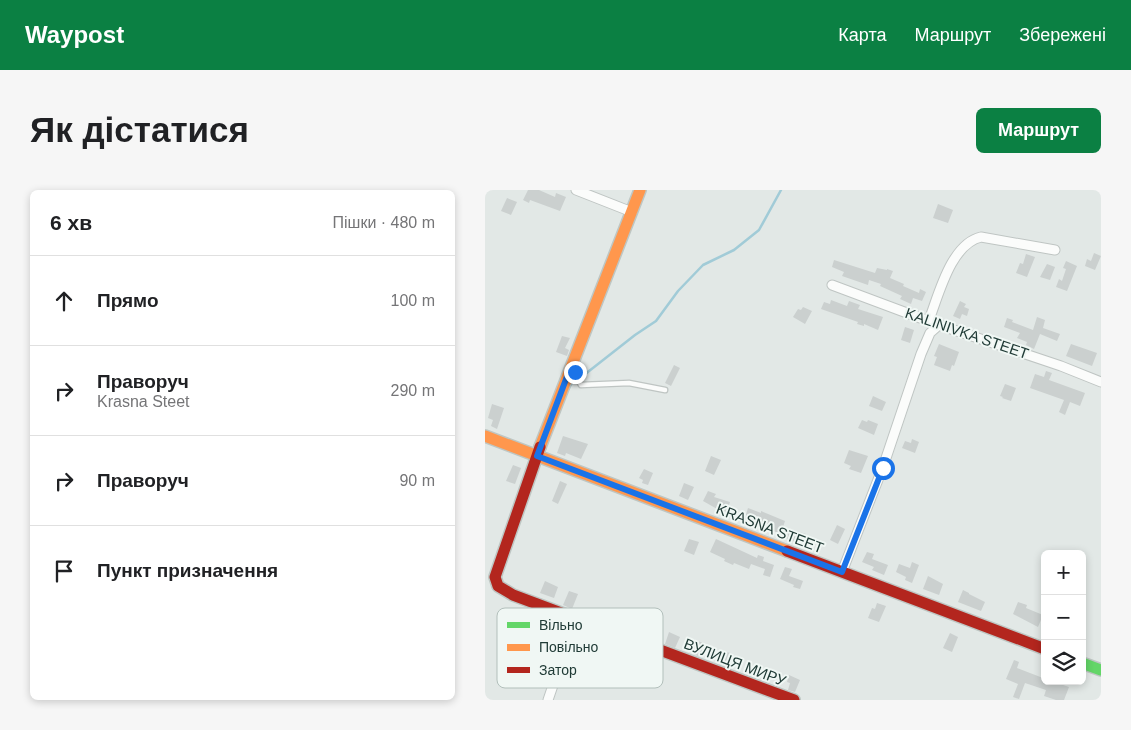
<!DOCTYPE html>
<html lang="uk">
<head>
<meta charset="utf-8">
<style>
	:root { --surface:#fff; --page:#f6f6f6; --text:#202124; --muted:#757577; --line:#e0e0e0; --accent:#0b8043 }
	body { margin:0; font-family:Arial,sans-serif; background:var(--page); color:var(--text) }
	.controls { position:absolute; right:15px; bottom:15px; display:grid; overflow:hidden; border-radius:8px; box-shadow:0 2px 8px #0003 }
	.controls button { width:45px; height:45px; display:grid; place-items:center; padding:0; border:0; border-bottom:1px solid var(--line); background:var(--surface); color:var(--text); font:25px sans-serif }
	.stop { position:absolute; width:15px; height:15px; margin:-11px; border:4px solid #1a73e8; border-radius:50%; background:#fff }
	.stop.end { background:#1a73e8; border-color:#fff; box-shadow:0 1px 5px #0008 }
	.list { margin:0; padding:0; list-style:none }
	h2 { display:flex; justify-content:space-between; align-items:center; height:65px; margin:0; padding:0 20px; font-size:21px }
	h2 small { font-size:16px; font-weight:400; color:var(--muted) }
	.list li { display:grid; grid-template-columns:32px 1fr auto; gap:15px; align-items:center; box-sizing:border-box; height:90px; padding:0 20px; border-top:1px solid var(--line) }
	.list b { display:block; font-size:19px; white-space:nowrap }
	.list p { margin:0; font-size:16px; white-space:nowrap; color:var(--muted) }
	.list em { font-size:16px; font-style:normal; color:var(--muted) }
	.icon { flex:none; width:28px; height:28px; fill:none; stroke:currentColor; stroke-width:2; stroke-linecap:round; stroke-linejoin:round }
	.map { position:relative; flex:none; width:616px; height:510px; overflow:hidden; border-radius:8px }
	header { display:flex; align-items:center; gap:30px; box-sizing:border-box; height:70px; padding:0 25px; background:var(--accent); color:#fff }
	header strong { font-size:24px }
	nav { display:flex; gap:28px; margin-inline-start:auto; font-size:18px }
	.intro { display:flex; align-items:center; justify-content:space-between; box-sizing:border-box; height:120px; padding:0 30px }
	h1 { margin:0; font-size:35px }
	.button { padding:12px 22px; border-radius:8px; background:var(--accent); color:#fff; font-size:18px; font-weight:700 }
	main { display:flex; gap:30px; padding:0 30px }
	aside { flex:1; background:var(--surface); border-radius:8px; box-shadow:0 2px 8px #0003 }
	.map>svg:first-child { display:block }
	.lines { fill:none; stroke-linecap:round; stroke-linejoin:round }
	.stream { stroke:#a1cbd7; stroke-width:2.5 }
	.building { fill:#cbd0cf }
	.lane-casing { stroke:#bfc5c3; stroke-width:7 }
	.street-casing { stroke:#bfc5c3; stroke-width:11 }
	.fast-casing { stroke:#bec6c3; stroke-width:14 }
	.slow-casing { stroke:#bec6c3; stroke-width:14 }
	.jam-casing { stroke:#bec6c3; stroke-width:14 }
	.lane { stroke:#fbfcfb; stroke-width:4.5 }
	.street { stroke:#fbfcfb; stroke-width:9 }
	.fast { stroke:#63d668; stroke-width:11 }
	.slow { stroke:#ff974d; stroke-width:11 }
	.jam { stroke:#b3261e; stroke-width:11 }
	.route { stroke:#1a73e8; stroke-width:6 }
	.labels { text-anchor:middle; dominant-baseline:central; stroke-width:4; stroke-linejoin:round; paint-order:stroke }
	.street-label { font-size:15px; fill:#203b36; stroke:#f0f7f4 }
	.key { fill:#f0f7f4; stroke:#b2bfbb; stroke-width:1 }
	.key-label { font-size:14px; fill:#203b36 }
</style>
</head>
<body>
<header>
<strong>Waypost</strong>
<nav><a>Карта</a><a>Маршрут</a><a>Збережені</a></nav>
</header>
<div class="intro"><h1>Як дістатися</h1><a class="button">Маршрут</a></div>
<main>
<aside>
<h2>6 хв<small>Пішки · 480 m</small></h2>
<ul class="list">
<li><svg class="icon" aria-label="ahead" viewBox="0 0 24 24"><path d="M12 20V5M6 11l6-6 6 6"/></svg><div><b>Прямо</b></div><em>100 m</em></li>
<li><svg class="icon" aria-label="right" viewBox="0 0 24 24"><path d="M7 20v-9h11M14 6l5 5-5 5"/></svg><div><b>Праворуч</b><p>Krasna Steet</p></div><em>290 m</em></li>
<li><svg class="icon" aria-label="right" viewBox="0 0 24 24"><path d="M7 20v-9h11M14 6l5 5-5 5"/></svg><div><b>Праворуч</b></div><em>90 m</em></li>
<li><svg class="icon" aria-label="arrive" viewBox="0 0 24 24"><path d="M6 21V4h12l-3 4 3 4H6"/></svg><div><b>Пункт призначення</b></div></li>
</ul>
</aside>
<div class="map">
<svg width="616" height="510" viewBox="0 0 616 510">
	<rect width="100%" height="100%" fill="#e2e8e6"/>
	<g class="lines">
		<g class="stream">
			<path d="M 99,185 L 150,145 L 171,131 L 193,101 L 218,75 L 249,60 L 274,40 L 296,0"/>
			<path d="M 83,200 L 88,191"/>
		</g>
	</g>
	<g class="building">
		<path d="M 43,0 L 54,0 L 70,7 L 71,3 L 81,7 L 75,21 L 45,10 L 44,13 L 38,10 Z"/>
		<path d="M 22,8 L 32,12 L 26,25 L 16,21 Z"/>
		<path d="M 453,14 L 468,20 L 463,33 L 448,28 Z"/>
		<path d="M 609,63 L 616,66 L 610,80 L 600,76 L 602,69 L 606,71 Z"/>
		<path d="M 541,64 L 550,67 L 542,87 L 531,83 L 535,73 L 538,74 Z"/>
		<path d="M 349,70 L 390,83 L 392,78 L 402,80 L 402,79 L 408,81 L 405,88 L 419,94 L 418,96 L 434,103 L 435,99 L 441,102 L 437,111 L 428,108 L 426,114 L 415,109 L 417,106 L 395,96 L 396,94 L 384,90 L 383,95 L 357,86 L 359,82 L 347,77 Z"/>
		<path d="M 581,71 L 592,76 L 582,101 L 571,97 L 574,89 L 577,91 L 581,79 L 578,78 Z"/>
		<path d="M 562,74 L 570,77 L 565,90 L 555,87 Z"/>
		<path d="M 346,110 L 362,116 L 364,111 L 375,115 L 373,119 L 398,127 L 393,140 L 379,134 L 379,136 L 372,134 L 373,132 L 336,119 L 339,112 L 345,114 Z"/>
		<path d="M 475,111 L 481,114 L 479,117 L 484,119 L 482,126 L 477,124 L 475,129 L 468,126 Z"/>
		<path d="M 318,117 L 327,121 L 320,134 L 308,127 L 313,119 L 316,120 Z"/>
		<path d="M 552,127 L 560,130 L 558,138 L 575,144 L 572,151 L 555,144 L 549,159 L 541,155 L 542,152 L 532,148 L 535,143 L 519,137 L 522,128 L 528,130 L 527,132 L 548,140 Z"/>
		<path d="M 420,137 L 429,140 L 425,153 L 416,150 Z"/>
		<path d="M 77,146 L 85,148 L 80,158 L 84,160 L 82,166 L 71,162 Z"/>
		<path d="M 454,154 L 474,162 L 469,176 L 467,175 L 465,181 L 449,175 L 452,167 L 449,166 Z"/>
		<path d="M 586,154 L 612,163 L 607,176 L 581,166 Z"/>
		<path d="M 189,175 L 195,178 L 186,196 L 180,193 Z"/>
		<path d="M 561,181 L 567,183 L 564,190 L 600,203 L 595,216 L 585,212 L 580,225 L 574,222 L 579,210 L 545,198 L 550,184 L 559,187 Z"/>
		<path d="M 520,194 L 531,198 L 526,211 L 517,208 L 518,207 L 515,206 Z"/>
		<path d="M 388,206 L 401,212 L 397,221 L 384,216 Z"/>
		<path d="M 7,214 L 19,218 L 12,239 L 6,236 L 8,230 L 3,228 Z"/>
		<path d="M 377,230 L 382,232 L 383,230 L 393,234 L 389,245 L 373,238 Z"/>
		<path d="M 78,246 L 103,254 L 96,269 L 81,263 L 80,266 L 72,263 Z"/>
		<path d="M 427,249 L 434,252 L 430,263 L 417,258 L 420,251 L 426,253 Z"/>
		<path d="M 364,260 L 383,266 L 376,283 L 364,279 L 366,276 L 359,273 Z"/>
		<path d="M 226,266 L 236,270 L 229,285 L 220,281 Z"/>
		<path d="M 28,275 L 36,278 L 30,294 L 21,291 Z"/>
		<path d="M 159,279 L 168,283 L 163,295 L 157,293 L 158,290 L 154,288 Z"/>
		<path d="M 75,291 L 82,294 L 73,314 L 67,311 Z"/>
		<path d="M 199,293 L 209,297 L 203,310 L 194,306 Z"/>
		<path d="M 223,301 L 231,304 L 229,307 L 245,312 L 241,324 L 218,311 Z"/>
		<path d="M 263,318 L 276,323 L 276,321 L 300,331 L 298,337 L 321,344 L 317,355 L 299,348 L 300,345 L 259,331 Z"/>
		<path d="M 352,335 L 360,339 L 353,354 L 345,350 Z"/>
		<path d="M 204,349 L 214,352 L 209,365 L 199,361 Z"/>
		<path d="M 231,349 L 272,368 L 273,365 L 279,367 L 278,371 L 289,375 L 285,387 L 278,385 L 280,379 L 266,374 L 264,379 L 249,373 L 248,375 L 239,371 L 240,369 L 225,362 Z"/>
		<path d="M 382,362 L 389,364 L 387,369 L 403,375 L 399,385 L 387,380 L 389,377 L 377,372 Z"/>
		<path d="M 427,372 L 434,375 L 427,393 L 420,390 L 421,387 L 411,382 L 414,374 L 425,378 Z"/>
		<path d="M 300,377 L 307,379 L 304,386 L 318,391 L 315,399 L 308,397 L 309,395 L 295,389 Z"/>
		<path d="M 443,386 L 458,394 L 454,405 L 438,399 Z"/>
		<path d="M 60,391 L 73,397 L 69,408 L 55,403 Z"/>
		<path d="M 478,400 L 484,403 L 484,404 L 500,412 L 496,421 L 473,412 Z"/>
		<path d="M 84,401 L 93,404 L 87,419 L 78,415 Z"/>
		<path d="M 533,412 L 542,415 L 541,418 L 558,425 L 553,437 L 528,424 Z"/>
		<path d="M 392,413 L 401,416 L 394,432 L 383,428 L 387,418 L 390,419 Z"/>
		<path d="M 184,442 L 195,447 L 190,458 L 180,454 Z"/>
		<path d="M 465,443 L 473,447 L 467,462 L 458,458 Z"/>
		<path d="M 211,450 L 220,454 L 215,467 L 206,463 Z"/>
		<path d="M 239,461 L 248,464 L 243,477 L 234,474 Z"/>
		<path d="M 529,470 L 534,472 L 532,478 L 558,488 L 557,491 L 566,491 L 584,497 L 579,510 L 571,510 L 559,506 L 561,500 L 540,493 L 534,509 L 528,507 L 533,494 L 521,489 Z"/>
		<path d="M 304,485 L 315,490 L 310,502 L 303,500 L 305,493 L 302,492 Z"/>
	</g>
	<g class="lines">
		<defs>
			<path id="lane" d="M 87,178 L 96,195 L 144,193 L 180,200"/>
			<g id="street">
				<path d="M 91,0 L 147,22"/>
				<path d="M 347,95 L 454,135 L 576,176 L 616,192"/>
				<path d="M 444,130 C 454,104 466,54 496,47 L 570,60"/>
				<path d="M 357,382 L 398,277 L 436,164 L 445,143 L 454,135"/>
				<path d="M 63,510 L 91,428"/>
			</g>
			<path id="fast" d="M 597,473 L 616,480"/>
			<g id="slow">
				<path d="M 0,246 L 302,361"/>
				<path d="M 55,257 L 155,0"/>
			</g>
			<g id="jam">
				<path d="M 55,257 L 10,387 L 13,396 L 28,405 L 309,510"/>
				<path d="M 302,361 L 560,459"/>
			</g>
		</defs>
		<use href="#lane" class="lane-casing"/>
		<use href="#street" class="street-casing"/>
		<use href="#fast" class="fast-casing"/>
		<use href="#slow" class="slow-casing"/>
		<use href="#jam" class="jam-casing"/>
		<use href="#lane" class="lane"/>
		<use href="#street" class="street"/>
		<use href="#fast" class="fast"/>
		<use href="#slow" class="slow"/>
		<use href="#jam" class="jam"/>
	</g>
	<g class="lines">
		<path class="route" d="M 90,182 L 86,176 L 52,266 L 357,382 L 398,278"/>
	</g>
	<g class="labels">
		<g class="street-label">
			<text transform="translate(482 143) rotate(19)">KALINIVKA STEET</text>
			<text transform="translate(285 338) rotate(21)">KRASNA STEET</text>
			<text transform="translate(250 472) rotate(21)">ВУЛИЦЯ МИРУ</text>
		</g>
	</g>
	<rect x="12" y="418" width="166" height="80" rx="8" class="key"/>
	<rect x="22" y="432" width="23" height="6" fill="#63d668"/>
	<rect x="22" y="454" width="23" height="7" fill="#ff974d"/>
	<rect x="22" y="477" width="23" height="6" fill="#b3261e"/>
	<g class="key-label">
		<text x="54" y="440">Вільно</text>
		<text x="54" y="462">Повільно</text>
		<text x="54" y="485">Затор</text>
	</g>
</svg>
<div class="controls">
<button>+</button>
<button>−</button>
<button><svg class="icon" aria-label="layers" viewBox="0 0 24 24"><path d="M12 4l9 5-9 5-9-5zM3 14l9 5 9-5"/></svg></button>
</div>
<div class="stop" style="left:398px;top:278px"></div>
<div class="stop end" style="left:90px;top:182px"></div>
</div>
</main>
</body>
</html>
